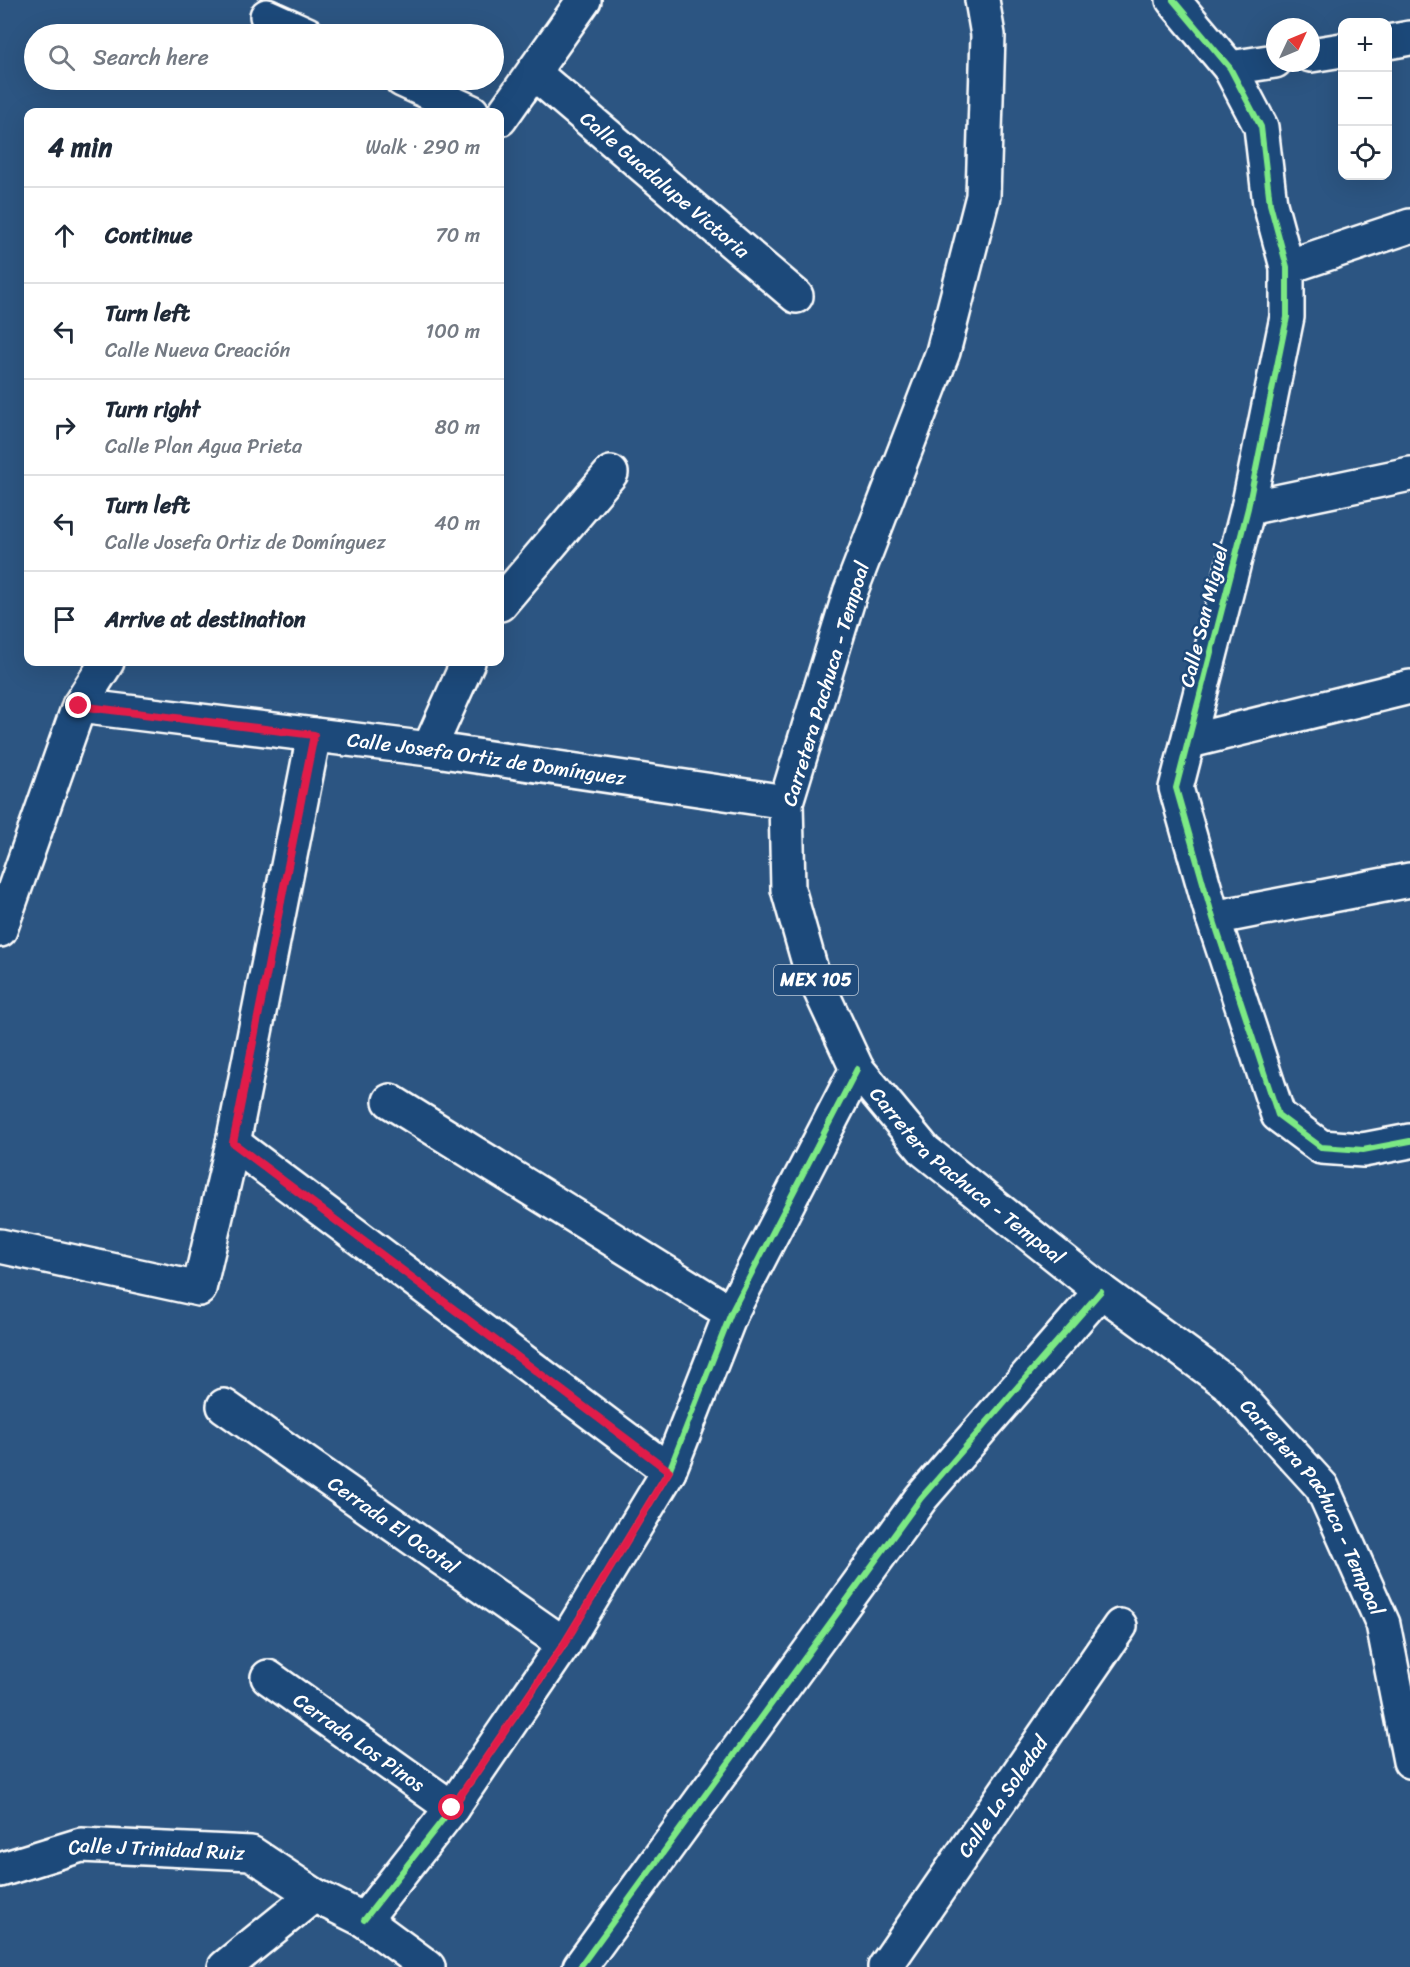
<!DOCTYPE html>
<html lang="en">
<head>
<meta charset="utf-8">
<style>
	:root { --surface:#fff; --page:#f2f2f3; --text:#1f2937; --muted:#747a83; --line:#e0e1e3 }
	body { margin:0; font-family:Sriracha,sans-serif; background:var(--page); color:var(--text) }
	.controls { position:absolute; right:18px; top:18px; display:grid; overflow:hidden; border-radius:12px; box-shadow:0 6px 24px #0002 }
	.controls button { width:54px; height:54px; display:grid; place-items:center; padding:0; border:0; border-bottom:2px solid var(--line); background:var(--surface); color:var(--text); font:30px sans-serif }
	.compass { position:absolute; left:1266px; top:18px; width:54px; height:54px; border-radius:50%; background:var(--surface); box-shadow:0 6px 24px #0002; rotate:46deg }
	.stop { position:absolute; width:18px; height:18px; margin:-14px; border:4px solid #e11d48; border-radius:50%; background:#fff }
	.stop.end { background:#e11d48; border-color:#fff; box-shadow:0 2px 6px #0008 }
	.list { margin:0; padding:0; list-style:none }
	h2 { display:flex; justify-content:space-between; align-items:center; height:78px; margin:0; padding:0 24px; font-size:26px }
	h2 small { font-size:20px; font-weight:400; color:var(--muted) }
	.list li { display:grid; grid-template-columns:39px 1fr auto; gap:18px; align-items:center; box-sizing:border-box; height:96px; padding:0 24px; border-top:2px solid var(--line) }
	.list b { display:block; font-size:22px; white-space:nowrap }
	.list p { margin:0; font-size:20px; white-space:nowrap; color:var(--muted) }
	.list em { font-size:20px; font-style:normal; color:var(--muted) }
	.icon { flex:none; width:33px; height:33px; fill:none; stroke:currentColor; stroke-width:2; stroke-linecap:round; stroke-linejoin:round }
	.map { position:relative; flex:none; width:1410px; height:1967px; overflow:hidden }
	.search { position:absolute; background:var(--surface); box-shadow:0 6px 24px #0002; left:24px; top:24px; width:480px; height:66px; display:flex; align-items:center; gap:15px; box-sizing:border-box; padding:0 21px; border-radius:33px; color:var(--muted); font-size:22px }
	.panel { position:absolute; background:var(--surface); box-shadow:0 6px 24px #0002; left:24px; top:108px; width:480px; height:558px; border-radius:12px }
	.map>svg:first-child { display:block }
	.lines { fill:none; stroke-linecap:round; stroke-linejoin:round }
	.minor-casing { stroke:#fff; stroke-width:38 }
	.primary-casing { stroke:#fff; stroke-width:38 }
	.minor { stroke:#1f4a7a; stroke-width:33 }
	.primary { stroke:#1f4a7a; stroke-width:33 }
	.cycleway-casing { stroke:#1f4a7a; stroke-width:10 }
	.cycleway { stroke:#7ce984; stroke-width:6 }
	.route { stroke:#e11d48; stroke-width:8 }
	.labels { text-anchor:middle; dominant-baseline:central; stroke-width:5; stroke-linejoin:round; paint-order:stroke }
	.shield { fill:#1f4a7a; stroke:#bcc9d7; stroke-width:1.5 }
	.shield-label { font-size:18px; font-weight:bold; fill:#fff }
	.street-label { font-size:20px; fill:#fff; stroke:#1f4a7a }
</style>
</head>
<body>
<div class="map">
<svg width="1410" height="1967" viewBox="0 0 1410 1967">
	<rect width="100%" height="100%" fill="#2c5582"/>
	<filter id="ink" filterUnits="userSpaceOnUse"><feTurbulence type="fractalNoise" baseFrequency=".0167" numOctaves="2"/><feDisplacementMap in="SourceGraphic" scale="12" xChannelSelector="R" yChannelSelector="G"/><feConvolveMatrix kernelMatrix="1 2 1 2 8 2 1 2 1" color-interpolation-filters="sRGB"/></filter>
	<g filter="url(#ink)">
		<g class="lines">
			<defs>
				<g id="minor">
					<path d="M 1173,0 L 1230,68 L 1261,127 L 1270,204 L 1287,267 L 1287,317 L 1248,508 L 1176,788 L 1213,918 L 1278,1115 L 1321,1147 L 1363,1150 L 1410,1141"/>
					<path d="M 267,16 L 307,34"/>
					<path d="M 1388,42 L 1410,38"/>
					<path d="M 1311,55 L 1342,50"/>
					<path d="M 1230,68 L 1275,61"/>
					<path id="s1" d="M 534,73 L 796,296"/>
					<path d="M 402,80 L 472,112"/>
					<path d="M 500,119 L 584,0"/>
					<path d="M 1287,267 L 1410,226"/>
					<path d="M 1248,508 L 1410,474"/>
					<path d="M 500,604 L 611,473"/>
					<path id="s2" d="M 79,706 L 429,749 L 786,802"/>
					<path d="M 1190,741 L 1410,687"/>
					<path d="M 429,749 L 468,662"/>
					<path d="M 1213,918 L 1410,880"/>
					<path d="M 0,930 L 79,706 L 107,662"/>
					<path d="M 390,1101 L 731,1313"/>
					<path d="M 233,1143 L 669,1471"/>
					<path d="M 0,1246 L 199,1289 L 233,1143 L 314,735"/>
					<path id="s3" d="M 224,1406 L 564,1644"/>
					<path id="s4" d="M 268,1677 L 452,1808"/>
					<path id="s5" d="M 0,1870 L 81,1845 L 251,1853 L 314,1895 L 364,1920 L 428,1967"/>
					<path d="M 364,1920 L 452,1808 L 564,1644 L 669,1471 L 731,1313 L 857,1069"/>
					<path d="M 225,1967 L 314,1895"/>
					<path d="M 580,1967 L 921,1498 L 1101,1291"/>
					<path id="s6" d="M 885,1967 L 1120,1626"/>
				</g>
				<g id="primary">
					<path id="s7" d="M 982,0 L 988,35 L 983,196 L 943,352 L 850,593 L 786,802 L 788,889 L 811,970 L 857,1069 L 925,1151 L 1101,1291 L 1227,1383 L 1322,1487 L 1383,1624 L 1410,1761"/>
				</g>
			</defs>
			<use href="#minor" class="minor-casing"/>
			<use href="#primary" class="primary-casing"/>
			<use href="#minor" class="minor"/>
			<use href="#primary" class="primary"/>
			<defs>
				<g id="cycleway">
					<path d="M 1173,0 L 1230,68 L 1261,127 L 1270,204 L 1287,267 L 1287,317 L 1248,508 L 1176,788 L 1213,918 L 1278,1115 L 1321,1147 L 1363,1150 L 1410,1141"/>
					<path d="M 364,1920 L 452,1808 L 564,1644 L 669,1471 L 731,1313 L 857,1069"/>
					<path d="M 580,1967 L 921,1498 L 1101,1291"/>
				</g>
			</defs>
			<use href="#cycleway" class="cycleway-casing"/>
			<use href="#cycleway" class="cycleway"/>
		</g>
	</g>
	<g class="lines" filter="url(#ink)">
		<path class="route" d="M 79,706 L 314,735 L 233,1143 L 669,1471 L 564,1644 L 452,1808"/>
	</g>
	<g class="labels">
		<rect class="shield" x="774" y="965" width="84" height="30" rx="4.5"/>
		<g class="shield-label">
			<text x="816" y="980">MEX 105</text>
		</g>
		<g class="street-label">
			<text stroke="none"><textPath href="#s1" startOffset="172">Calle Guadalupe Victoria</textPath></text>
			<text transform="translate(1204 616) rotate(-76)">Calle San Miguel</text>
			<text transform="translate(826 684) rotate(-73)">Carretera Pachuca - Tempoal</text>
			<text stroke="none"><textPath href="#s2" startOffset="411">Calle Josefa Ortiz de Domínguez</textPath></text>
			<text stroke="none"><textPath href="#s7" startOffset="1269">Carretera Pachuca - Tempoal</textPath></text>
			<text stroke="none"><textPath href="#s7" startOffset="1755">Carretera Pachuca - Tempoal</textPath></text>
			<text stroke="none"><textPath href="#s3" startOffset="207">Cerrada El Ocotal</textPath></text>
			<text stroke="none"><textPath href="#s4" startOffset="112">Cerrada Los Pinos</textPath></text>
			<text stroke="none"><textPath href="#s6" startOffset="207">Calle La Soledad</textPath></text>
			<text stroke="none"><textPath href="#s5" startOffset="160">Calle J Trinidad Ruiz</textPath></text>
		</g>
	</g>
</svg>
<div class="controls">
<button>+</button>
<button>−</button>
<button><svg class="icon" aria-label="locate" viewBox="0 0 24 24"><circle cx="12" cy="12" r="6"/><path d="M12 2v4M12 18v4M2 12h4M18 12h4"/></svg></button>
</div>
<svg class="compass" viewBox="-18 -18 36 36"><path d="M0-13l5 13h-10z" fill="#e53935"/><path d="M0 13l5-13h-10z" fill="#747a83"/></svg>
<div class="stop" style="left:452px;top:1808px"></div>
<div class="stop end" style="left:79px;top:706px"></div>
<div class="search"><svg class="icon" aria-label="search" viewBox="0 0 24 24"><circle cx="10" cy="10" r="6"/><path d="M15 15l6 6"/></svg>Search here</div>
<section class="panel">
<h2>4 min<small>Walk · 290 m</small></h2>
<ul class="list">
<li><svg class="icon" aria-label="ahead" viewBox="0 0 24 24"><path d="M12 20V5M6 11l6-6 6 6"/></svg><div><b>Continue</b></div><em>70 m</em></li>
<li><svg class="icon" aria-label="left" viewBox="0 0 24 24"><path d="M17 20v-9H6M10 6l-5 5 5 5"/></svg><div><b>Turn left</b><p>Calle Nueva Creación</p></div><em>100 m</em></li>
<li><svg class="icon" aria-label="right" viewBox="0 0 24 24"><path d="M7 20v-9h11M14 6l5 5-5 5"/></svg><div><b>Turn right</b><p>Calle Plan Agua Prieta</p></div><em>80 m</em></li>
<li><svg class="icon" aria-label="left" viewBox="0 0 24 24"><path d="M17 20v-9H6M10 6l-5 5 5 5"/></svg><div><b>Turn left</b><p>Calle Josefa Ortiz de Domínguez</p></div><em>40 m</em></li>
<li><svg class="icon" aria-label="arrive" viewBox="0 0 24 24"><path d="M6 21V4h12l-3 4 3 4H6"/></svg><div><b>Arrive at destination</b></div></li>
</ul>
</section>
</div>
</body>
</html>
